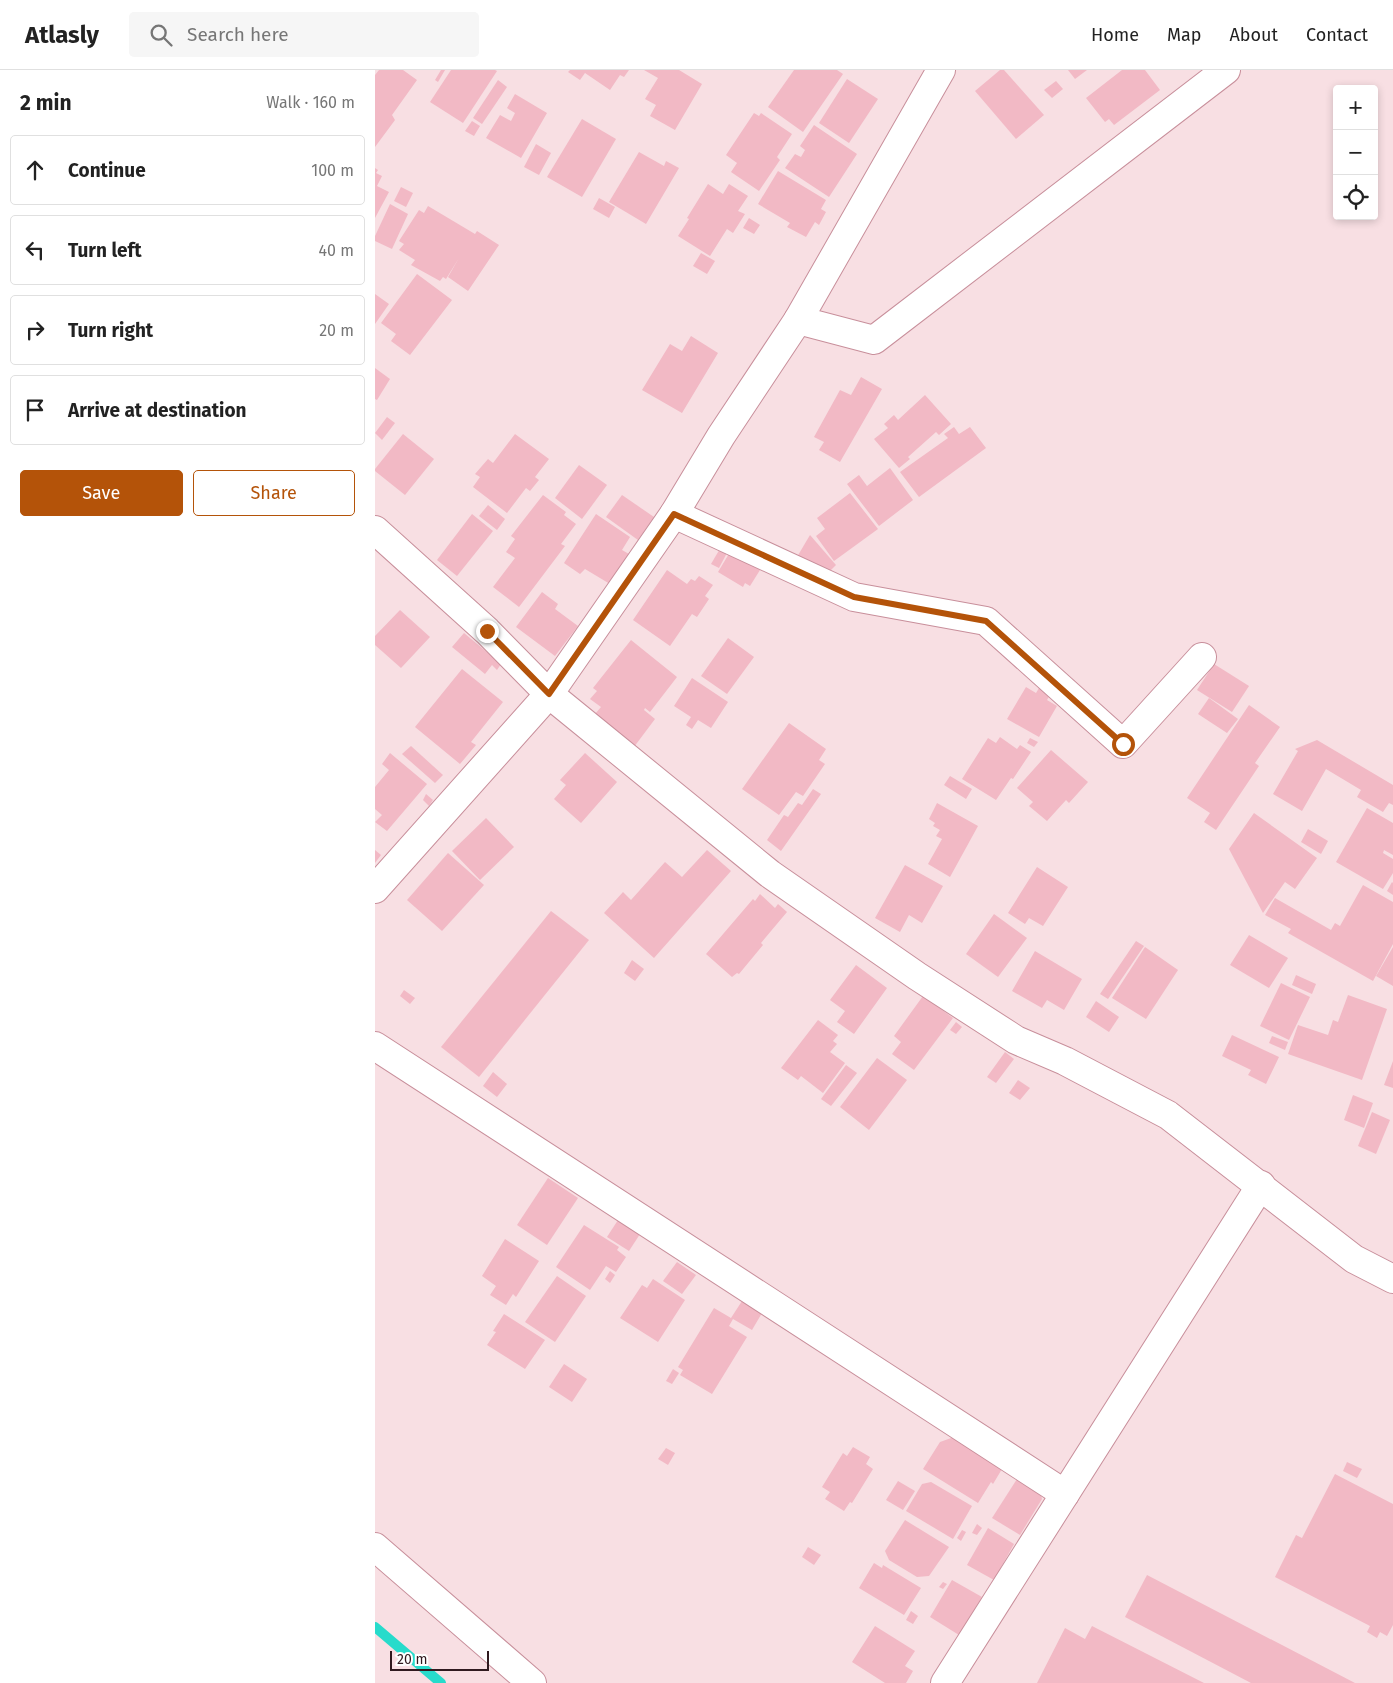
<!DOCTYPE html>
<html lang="en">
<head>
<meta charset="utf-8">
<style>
	:root { --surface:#fff; --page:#f6f6f6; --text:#222; --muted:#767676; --line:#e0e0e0; --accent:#b45309 }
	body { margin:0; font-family:"Fira Sans",sans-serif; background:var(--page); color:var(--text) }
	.controls { position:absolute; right:15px; top:15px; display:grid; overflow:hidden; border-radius:5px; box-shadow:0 2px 8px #0003 }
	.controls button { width:45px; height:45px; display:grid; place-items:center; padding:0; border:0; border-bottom:1px solid var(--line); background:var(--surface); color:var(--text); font:25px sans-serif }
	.scale { position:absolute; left:15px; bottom:12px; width:99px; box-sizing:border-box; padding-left:5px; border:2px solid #301a1f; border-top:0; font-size:14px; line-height:18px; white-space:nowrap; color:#301a1f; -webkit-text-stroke:4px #fff; paint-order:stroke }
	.stop { position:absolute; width:15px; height:15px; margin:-11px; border:4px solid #b45309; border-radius:50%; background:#fff }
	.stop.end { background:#b45309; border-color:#fff; box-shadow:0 1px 5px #0008 }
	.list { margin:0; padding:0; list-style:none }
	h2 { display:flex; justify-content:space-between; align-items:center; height:65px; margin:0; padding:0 20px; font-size:21px }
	h2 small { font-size:16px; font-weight:400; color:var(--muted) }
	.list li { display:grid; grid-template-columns:32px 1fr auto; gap:15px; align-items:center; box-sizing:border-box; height:70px; margin:0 10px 10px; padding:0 10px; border:1px solid var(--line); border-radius:5px }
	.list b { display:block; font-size:19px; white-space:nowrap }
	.list em { font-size:16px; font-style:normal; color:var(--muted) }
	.actions { display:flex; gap:10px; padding:15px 20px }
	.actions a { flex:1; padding:11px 0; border:1px solid var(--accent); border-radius:5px; text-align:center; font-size:18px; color:var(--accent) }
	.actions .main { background:var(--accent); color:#fff }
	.icon { flex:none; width:28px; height:28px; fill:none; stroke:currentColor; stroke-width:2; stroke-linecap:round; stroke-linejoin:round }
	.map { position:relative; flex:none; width:1018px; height:1613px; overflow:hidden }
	header { display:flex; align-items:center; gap:30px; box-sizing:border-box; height:70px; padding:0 25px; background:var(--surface); border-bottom:1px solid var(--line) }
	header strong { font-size:24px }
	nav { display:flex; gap:28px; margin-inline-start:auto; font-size:18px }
	.search { width:350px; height:45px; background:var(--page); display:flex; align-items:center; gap:12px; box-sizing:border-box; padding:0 18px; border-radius:5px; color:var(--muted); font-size:19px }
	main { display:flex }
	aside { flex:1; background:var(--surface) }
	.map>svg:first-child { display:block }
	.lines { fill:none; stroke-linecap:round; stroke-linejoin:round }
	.stream { stroke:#27dbcb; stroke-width:10 }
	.building { fill:#f2b9c5 }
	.minor-casing { stroke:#c88f9b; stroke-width:30 }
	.tertiary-casing { stroke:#c88f9b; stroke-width:30 }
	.minor { stroke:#fff; stroke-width:28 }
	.tertiary { stroke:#fff; stroke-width:28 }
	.route { stroke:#b45309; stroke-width:6 }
</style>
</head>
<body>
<header>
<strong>Atlasly</strong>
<div class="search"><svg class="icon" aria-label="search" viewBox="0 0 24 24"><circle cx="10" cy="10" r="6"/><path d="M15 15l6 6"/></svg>Search here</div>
<nav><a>Home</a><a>Map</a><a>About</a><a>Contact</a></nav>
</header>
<main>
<aside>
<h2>2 min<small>Walk · 160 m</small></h2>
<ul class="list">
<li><svg class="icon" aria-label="ahead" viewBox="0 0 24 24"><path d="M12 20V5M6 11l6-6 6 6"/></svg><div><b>Continue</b></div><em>100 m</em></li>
<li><svg class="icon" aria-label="left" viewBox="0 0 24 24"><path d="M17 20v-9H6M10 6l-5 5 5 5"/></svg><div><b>Turn left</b></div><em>40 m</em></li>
<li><svg class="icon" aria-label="right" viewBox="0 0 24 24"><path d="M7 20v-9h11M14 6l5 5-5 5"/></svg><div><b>Turn right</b></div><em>20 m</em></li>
<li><svg class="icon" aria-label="arrive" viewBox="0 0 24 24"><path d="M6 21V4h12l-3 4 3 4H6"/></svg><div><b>Arrive at destination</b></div></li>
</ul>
<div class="actions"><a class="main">Save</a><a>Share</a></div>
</aside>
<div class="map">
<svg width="1018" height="1613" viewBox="0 0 1018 1613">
	<rect width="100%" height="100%" fill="#f8dfe3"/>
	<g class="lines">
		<path class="stream" d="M 0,1557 L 66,1613"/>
	</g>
	<g class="building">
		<path d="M 4,0 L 28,0 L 42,10 L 17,45 L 20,50 L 0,77 L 0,5 Z"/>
		<path d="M 66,0 L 70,0 L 63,12 L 60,10 Z"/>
		<path d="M 76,0 L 120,0 L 122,1 L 88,53 L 55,32 Z"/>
		<path d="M 195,0 L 254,0 L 249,7 L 245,5 L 235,20 L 210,3 L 205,10 L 193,2 Z"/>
		<path d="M 269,0 L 304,0 L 327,14 L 300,60 L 275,46 L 281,35 L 270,29 L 283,8 Z"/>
		<path d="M 419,0 L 462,0 L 468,4 L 428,62 L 393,37 Z"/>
		<path d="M 625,0 L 629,0 L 669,45 L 641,69 L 600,21 Z"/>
		<path d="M 693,0 L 712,0 L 700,9 Z"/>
		<path d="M 747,0 L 770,0 L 785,20 L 739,55 L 734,49 L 730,52 L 711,28 Z"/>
		<path d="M 472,9 L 503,29 L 474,73 L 444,53 Z"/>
		<path d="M 123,10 L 132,17 L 107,54 L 98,48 Z"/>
		<path d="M 681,11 L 688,19 L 677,28 L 669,20 Z"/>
		<path d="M 140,24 L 172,43 L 146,88 L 111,68 L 125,45 L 136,51 L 140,43 L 132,38 Z"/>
		<path d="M 379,43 L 384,46 L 386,43 L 417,64 L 402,87 L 405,90 L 384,121 L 356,102 L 362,93 L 351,85 Z"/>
		<path d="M 207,49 L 241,69 L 207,127 L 172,107 Z"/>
		<path d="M 97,51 L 105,56 L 99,66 L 90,61 Z"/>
		<path d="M 439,55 L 482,84 L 454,127 L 410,98 L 420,84 L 426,87 L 430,80 L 425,76 Z"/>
		<path d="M 161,74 L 176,83 L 164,105 L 149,97 Z"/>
		<path d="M 264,82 L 289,96 L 291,91 L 304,98 L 271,154 L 234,132 Z"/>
		<path d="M 0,98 L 3,100 L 1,103 L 7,106 L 2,116 L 14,122 L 0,148 Z"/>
		<path d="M 403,101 L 451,130 L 446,139 L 451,142 L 444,155 L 440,152 L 431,167 L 412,157 L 415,153 L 383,134 Z"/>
		<path d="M 333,114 L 348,124 L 354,114 L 373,126 L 363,141 L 370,144 L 358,163 L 352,159 L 335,186 L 303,166 L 314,149 L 312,148 Z"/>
		<path d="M 26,117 L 38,123 L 31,137 L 19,131 Z"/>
		<path d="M 224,128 L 240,137 L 234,148 L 218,139 Z"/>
		<path d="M 15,134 L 33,144 L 17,179 L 0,171 L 0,166 Z"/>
		<path d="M 53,136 L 100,164 L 102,161 L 124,175 L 93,221 L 73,207 L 84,188 L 71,209 L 68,207 L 65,211 L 36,195 L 40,190 L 24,180 L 29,174 L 24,171 L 44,140 L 49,143 Z"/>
		<path d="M 374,148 L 385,155 L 379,164 L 368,158 Z"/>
		<path d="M 326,183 L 340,191 L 332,204 L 318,196 Z"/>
		<path d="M 42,204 L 77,230 L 35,285 L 16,271 L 21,264 L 6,253 Z"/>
		<path d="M 0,224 L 14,234 L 0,254 Z"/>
		<path d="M 316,266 L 343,283 L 307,343 L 267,320 L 295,274 L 307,281 Z"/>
		<path d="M 0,298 L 15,309 L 2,330 L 0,329 Z"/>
		<path d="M 486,307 L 507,319 L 465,392 L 444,380 L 449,372 L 439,367 L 465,320 L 476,325 Z"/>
		<path d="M 550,325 L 576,354 L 564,365 L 561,362 L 533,387 L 535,389 L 524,398 L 499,369 L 513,358 L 509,354 L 519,345 L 523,350 Z"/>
		<path d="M 12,347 L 20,353 L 7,370 L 0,363 Z"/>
		<path d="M 579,357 L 584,364 L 595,357 L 611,378 L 544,427 L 525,402 L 573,368 L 569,364 Z"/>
		<path d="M 28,364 L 59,389 L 30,425 L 0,401 L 0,399 Z"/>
		<path d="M 140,364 L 174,389 L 160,407 L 164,410 L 155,421 L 151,418 L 132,443 L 98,417 L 105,407 L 100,404 L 113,389 L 118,393 Z"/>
		<path d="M 204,395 L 232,415 L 207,449 L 180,428 Z"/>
		<path d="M 515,398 L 538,430 L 504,456 L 472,414 L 484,405 L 492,416 Z"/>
		<path d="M 475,423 L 503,459 L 459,491 L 441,466 L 450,459 L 442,448 Z"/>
		<path d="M 168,425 L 191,442 L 189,445 L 201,454 L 186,474 L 190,476 L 144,537 L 118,517 L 140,488 L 131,482 L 140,469 L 136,466 Z"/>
		<path d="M 247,425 L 279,447 L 263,470 L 231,447 Z"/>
		<path d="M 113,435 L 130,449 L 122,460 L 104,446 Z"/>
		<path d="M 97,444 L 118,461 L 82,506 L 62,490 Z"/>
		<path d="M 221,444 L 255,467 L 247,480 L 254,484 L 235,514 L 210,499 L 205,504 L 189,493 Z"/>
		<path d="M 435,465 L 461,495 L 453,503 L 422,487 Z"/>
		<path d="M 346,477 L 353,481 L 344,498 L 336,494 Z"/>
		<path d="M 355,482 L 385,500 L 375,516 L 370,513 L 368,517 L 343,502 Z"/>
		<path d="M 292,500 L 312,514 L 316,509 L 320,511 L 324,506 L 338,515 L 330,526 L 334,529 L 322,547 L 317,544 L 295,576 L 258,550 Z"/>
		<path d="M 167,522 L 183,534 L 180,539 L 203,556 L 180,586 L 141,557 Z"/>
		<path d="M 25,540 L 55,567 L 26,598 L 0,575 L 0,566 Z"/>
		<path d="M 89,563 L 126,594 L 122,600 L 117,595 L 110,604 L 77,577 Z"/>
		<path d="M 353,568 L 379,587 L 352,624 L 326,606 Z"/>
		<path d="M 256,570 L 302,607 L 275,642 L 270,638 L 269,640 L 280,649 L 256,681 L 220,644 L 226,637 L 215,629 L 222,621 L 218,618 Z"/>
		<path d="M 839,594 L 874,616 L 857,642 L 822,620 Z"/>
		<path d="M 87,599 L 128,632 L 96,672 L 101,675 L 85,694 L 40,657 Z"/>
		<path d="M 317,608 L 353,632 L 336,658 L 323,650 L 317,659 L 311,655 L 316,647 L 299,636 Z"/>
		<path d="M 651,617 L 661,623 L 664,618 L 675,625 L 672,630 L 682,636 L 664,667 L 632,649 Z"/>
		<path d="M 834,628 L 863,649 L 852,663 L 823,644 Z"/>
		<path d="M 874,635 L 905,657 L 880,693 L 884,696 L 841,760 L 829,752 L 835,743 L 812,728 Z"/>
		<path d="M 414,653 L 451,679 L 444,690 L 450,694 L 428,726 L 421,722 L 404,745 L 367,719 Z"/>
		<path d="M 625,667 L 642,679 L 645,675 L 656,682 L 638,709 L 636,708 L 621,730 L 587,709 L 613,668 L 621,673 Z"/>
		<path d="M 655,668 L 663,672 L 659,677 L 652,673 Z"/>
		<path d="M 942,670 L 1018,715 L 1018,735 L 1014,733 L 1008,742 L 982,727 L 986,720 L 951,699 L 927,741 L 898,724 L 923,681 L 920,679 Z"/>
		<path d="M 36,676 L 68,705 L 60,713 L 27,684 Z"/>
		<path d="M 676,680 L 713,712 L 694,733 L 691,730 L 672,751 L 654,736 L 658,732 L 642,718 Z"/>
		<path d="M 15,683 L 52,714 L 12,761 L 0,752 L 7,745 L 0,739 L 0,717 L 14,700 L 7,694 Z"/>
		<path d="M 210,683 L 242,712 L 206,753 L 179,729 L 191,715 L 185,710 Z"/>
		<path d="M 575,706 L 597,719 L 591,729 L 569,715 Z"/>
		<path d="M 438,719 L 446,724 L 406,781 L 392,770 L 409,745 L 413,747 L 423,733 L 427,735 Z"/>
		<path d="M 51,724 L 58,730 L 54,736 L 48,730 Z"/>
		<path d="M 562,733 L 603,756 L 575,807 L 553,794 L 567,769 L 561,766 L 565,760 L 558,756 L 560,753 L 554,749 Z"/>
		<path d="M 992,738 L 1018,753 L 1018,785 L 1009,780 L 1008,783 L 1018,789 L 1018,803 L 1008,819 L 961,792 Z"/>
		<path d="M 879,743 L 942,788 L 920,819 L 910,812 L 888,843 L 854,779 Z"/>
		<path d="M 111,748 L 139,777 L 105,810 L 77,781 Z"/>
		<path d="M 933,759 L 953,771 L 946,784 L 926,772 Z"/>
		<path d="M 0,780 L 6,785 L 0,793 Z"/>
		<path d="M 332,780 L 356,801 L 279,888 L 229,843 L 248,822 L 256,830 L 290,792 L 307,807 Z"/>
		<path d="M 73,783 L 109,815 L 67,861 L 32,830 Z"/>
		<path d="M 530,795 L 568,816 L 547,853 L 534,845 L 525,862 L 500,848 Z"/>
		<path d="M 662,797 L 693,817 L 668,856 L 654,848 L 650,854 L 633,843 Z"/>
		<path d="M 1017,812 L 1018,813 L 1018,825 L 1012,821 Z"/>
		<path d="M 988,815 L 1018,832 L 1018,874 L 998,911 L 913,863 L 916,859 L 890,845 L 900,828 L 956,860 L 960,853 L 965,856 Z"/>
		<path d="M 385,824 L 400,838 L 403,834 L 412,842 L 386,873 L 388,875 L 364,904 L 362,903 L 357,907 L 331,884 L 378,829 L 380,831 Z"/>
		<path d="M 176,841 L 214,870 L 104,1007 L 66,977 Z"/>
		<path d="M 619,844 L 652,868 L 623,907 L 591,884 Z"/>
		<path d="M 874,865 L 913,888 L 894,918 L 855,895 Z"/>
		<path d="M 761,871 L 769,876 L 733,929 L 725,924 Z"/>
		<path d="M 770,877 L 803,900 L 771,949 L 737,928 Z"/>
		<path d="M 1018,877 L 1018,916 L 1001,906 Z"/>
		<path d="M 660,881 L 707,909 L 689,940 L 672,930 L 667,938 L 637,921 Z"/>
		<path d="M 257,890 L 269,899 L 260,911 L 249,903 Z"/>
		<path d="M 481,895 L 512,918 L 479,964 L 462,952 L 470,941 L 455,930 Z"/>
		<path d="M 921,905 L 941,914 L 937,924 L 917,915 Z"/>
		<path d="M 906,913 L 935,927 L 914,970 L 885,956 Z"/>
		<path d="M 29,920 L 40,928 L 35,934 L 25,926 Z"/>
		<path d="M 973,925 L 1012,939 L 987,1010 L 913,984 L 923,955 L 953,965 L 958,950 L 963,952 Z"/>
		<path d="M 548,926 L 578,948 L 539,1000 L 517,984 L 526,972 L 519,966 Z"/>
		<path d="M 721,931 L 744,947 L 734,962 L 711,947 Z"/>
		<path d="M 443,950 L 463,965 L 458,971 L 462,974 L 455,982 L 470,993 L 448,1023 L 426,1006 L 423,1010 L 406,998 Z"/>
		<path d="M 581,952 L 587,957 L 581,964 L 575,960 Z"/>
		<path d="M 857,965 L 904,987 L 891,1014 L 873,1005 L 876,1000 L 847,986 Z"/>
		<path d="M 897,966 L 913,972 L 910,980 L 894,973 Z"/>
		<path d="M 630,982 L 639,989 L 621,1013 L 612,1007 Z"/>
		<path d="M 502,988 L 532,1010 L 494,1060 L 465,1037 Z"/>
		<path d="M 1018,991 L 1018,1018 L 1009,1015 Z"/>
		<path d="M 471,995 L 482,1003 L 456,1036 L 446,1029 Z"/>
		<path d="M 118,1002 L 132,1014 L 122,1027 L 108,1016 Z"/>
		<path d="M 643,1010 L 655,1018 L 645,1030 L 634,1023 Z"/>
		<path d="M 978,1025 L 998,1033 L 989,1058 L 969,1050 Z"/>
		<path d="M 997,1042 L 1015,1050 L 1001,1084 L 983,1076 Z"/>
		<path d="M 173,1108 L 203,1128 L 172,1175 L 142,1155 Z"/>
		<path d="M 243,1150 L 265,1164 L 254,1181 L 232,1167 Z"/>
		<path d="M 209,1155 L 244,1177 L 242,1180 L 251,1187 L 241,1202 L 231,1196 L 215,1220 L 181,1197 Z"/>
		<path d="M 130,1169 L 164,1191 L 141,1227 L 138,1224 L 131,1235 L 115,1225 L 121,1216 L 107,1206 Z"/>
		<path d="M 302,1192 L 321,1205 L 307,1224 L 288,1211 Z"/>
		<path d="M 235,1201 L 240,1205 L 235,1213 L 230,1209 Z"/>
		<path d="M 182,1206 L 211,1226 L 180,1272 L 150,1252 Z"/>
		<path d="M 278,1209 L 310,1230 L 283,1272 L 245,1248 L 267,1215 L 272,1218 Z"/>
		<path d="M 367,1231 L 387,1243 L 377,1260 L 358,1249 L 354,1256 L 372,1267 L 337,1324 L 305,1305 L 308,1300 L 303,1297 L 339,1238 L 356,1248 Z"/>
		<path d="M 129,1244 L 170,1270 L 150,1299 L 112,1275 L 121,1262 L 118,1261 Z"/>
		<path d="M 189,1294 L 212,1309 L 197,1332 L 174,1317 Z"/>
		<path d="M 298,1299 L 304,1303 L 297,1314 L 291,1311 Z"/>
		<path d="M 579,1367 L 627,1399 L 618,1414 L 616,1412 L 603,1433 L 548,1399 L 565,1372 Z"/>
		<path d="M 478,1377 L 495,1387 L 491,1394 L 498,1399 L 477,1433 L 475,1432 L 469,1441 L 450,1429 L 455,1422 L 447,1417 L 468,1383 L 472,1386 Z"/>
		<path d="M 291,1378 L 300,1383 L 293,1395 L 283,1389 Z"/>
		<path d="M 972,1392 L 987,1399 L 982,1408 L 968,1401 Z"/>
		<path d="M 960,1404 L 1018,1434 L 1018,1555 L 1012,1566 L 1005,1562 L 1002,1568 L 992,1562 L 995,1556 L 900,1507 L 921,1465 L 927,1468 Z"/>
		<path d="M 642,1409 L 666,1425 L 667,1429 L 645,1465 L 617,1448 Z"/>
		<path d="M 523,1411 L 540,1421 L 528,1440 L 511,1430 Z"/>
		<path d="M 556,1412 L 597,1436 L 578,1469 L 531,1441 L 547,1414 Z"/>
		<path d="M 530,1450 L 574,1477 L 554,1506 L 542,1507 L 514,1490 L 510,1481 Z"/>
		<path d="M 602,1454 L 607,1458 L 602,1465 L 597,1463 Z"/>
		<path d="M 613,1458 L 639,1474 L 619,1510 L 592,1495 Z"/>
		<path d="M 587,1460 L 591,1462 L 586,1471 L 582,1468 Z"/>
		<path d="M 433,1477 L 446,1485 L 439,1495 L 427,1487 Z"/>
		<path d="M 499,1493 L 507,1498 L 508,1495 L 546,1518 L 529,1545 L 484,1518 Z"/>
		<path d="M 772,1505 L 980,1613 L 876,1613 L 750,1547 Z"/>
		<path d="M 577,1510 L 607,1527 L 584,1565 L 555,1547 Z"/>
		<path d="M 568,1512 L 572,1514 L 568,1519 L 564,1517 Z"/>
		<path d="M 536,1541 L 543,1546 L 538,1554 L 531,1550 Z"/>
		<path d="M 500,1556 L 540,1581 L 530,1596 L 538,1601 L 531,1613 L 510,1613 L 477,1592 Z"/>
		<path d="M 717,1556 L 829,1613 L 662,1613 L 690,1558 L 710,1569 Z"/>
	</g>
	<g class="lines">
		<defs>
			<g id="minor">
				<path d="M 423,250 L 499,270 L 851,0"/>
				<path d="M 299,444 L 479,527 L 611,551 L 748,674 L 827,587"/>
				<path d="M 0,460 L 112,561 L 174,624 L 395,804 L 542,906 L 641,970 L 690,991 L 793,1045 L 979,1189 L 1018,1209"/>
				<path d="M 0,976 L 690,1424"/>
				<path d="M 0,1477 L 157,1613"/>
				<path d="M 570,1613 L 886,1115"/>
			</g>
			<path id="tertiary" d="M 0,819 L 174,624 L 299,444 L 346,366 L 423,250 L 566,0"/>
		</defs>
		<use href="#minor" class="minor-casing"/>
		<use href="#tertiary" class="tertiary-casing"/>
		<use href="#minor" class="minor"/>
		<use href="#tertiary" class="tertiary"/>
	</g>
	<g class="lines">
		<path class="route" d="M 112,561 L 174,624 L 299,444 L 479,527 L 611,551 L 748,674"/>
	</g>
</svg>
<div class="controls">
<button>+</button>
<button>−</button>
<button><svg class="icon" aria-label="locate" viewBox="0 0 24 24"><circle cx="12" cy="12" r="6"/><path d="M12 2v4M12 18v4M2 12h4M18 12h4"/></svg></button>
</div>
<div class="scale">20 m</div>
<div class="stop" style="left:748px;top:674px"></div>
<div class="stop end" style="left:112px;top:561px"></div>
</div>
</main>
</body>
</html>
